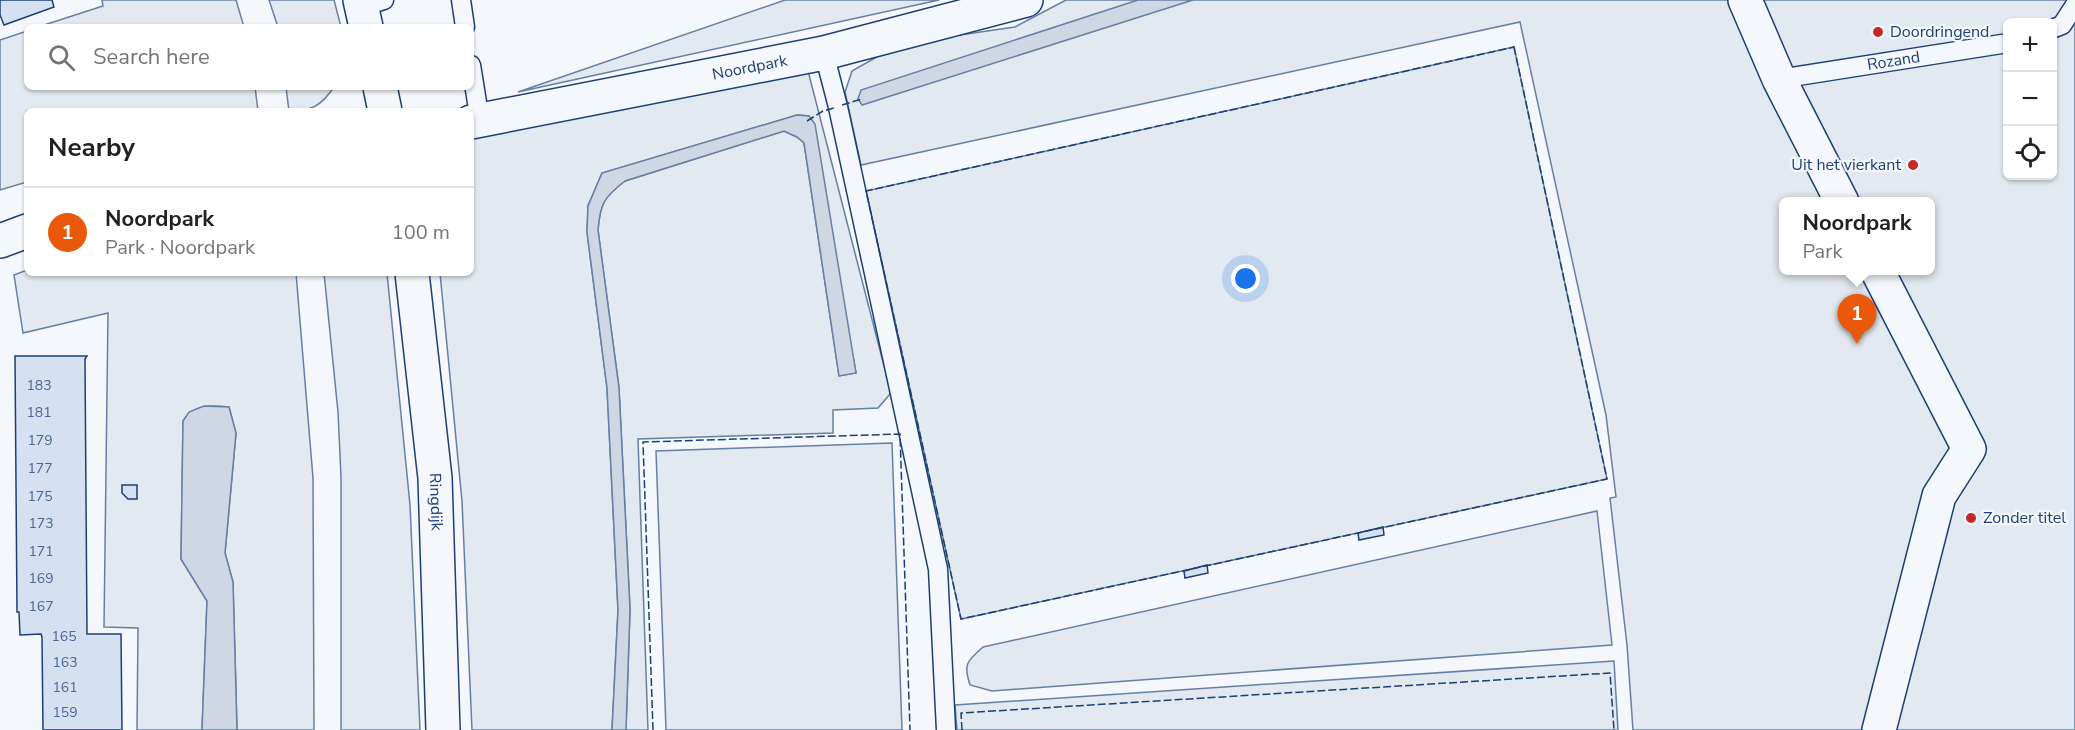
<!DOCTYPE html>
<html lang="en">
<head>
<meta charset="utf-8">
<style>
	:root { --surface:#fff; --page:#f6f6f6; --text:#202124; --muted:#757577; --line:#e0e0e0; --accent:#ea580c }
	body { margin:0; font-family:"Nunito Sans",sans-serif; background:var(--page); color:var(--text) }
	.controls { position:absolute; right:18px; top:18px; display:grid; overflow:hidden; border-radius:9px; box-shadow:0 2px 4px #0004 }
	.controls button { width:54px; height:54px; display:grid; place-items:center; padding:0; border:0; border-bottom:2px solid var(--line); background:var(--surface); color:var(--text); font:30px sans-serif }
	.you { position:absolute; left:1246px; top:279px; width:21px; height:21px; margin:-15px; border:4px solid #fff; border-radius:50%; background:#1a73e8; box-shadow:0 0 0 9px #1a73e833 }
	.badge { display:grid; place-items:center; width:39px; height:39px; border-radius:50%; background:var(--accent); color:#fff; font-size:20px; font-weight:700 }
	.pin { position:absolute; translate:-50% -50px; filter:drop-shadow(0 2px 3px #0008) }
	.pin::after { content:''; position:absolute; top:32px; width:21px; height:18px; background:inherit; clip-path:polygon(0 0,100% 0,50% 100%) }
	.popup { position:absolute; left:1779px; top:197px; width:156px; height:78px; box-sizing:border-box; display:grid; place-content:center; border-radius:9px; background:var(--surface); filter:drop-shadow(0 2px 4px #0005); font-size:20px; white-space:nowrap; color:var(--muted) }
	.popup b { font-size:22px; color:var(--text) }
	.popup::after { content:''; position:absolute; left:50%; top:100%; margin-left:-12px; border:12px solid transparent; border-top-color:var(--surface) }
	.list { margin:0; padding:0; list-style:none }
	h2 { display:flex; justify-content:space-between; align-items:center; height:78px; margin:0; padding:0 24px; font-size:26px }
	h2 small { font-size:20px; font-weight:400; color:var(--muted) }
	.list li { display:grid; grid-template-columns:39px 1fr auto; gap:18px; align-items:center; box-sizing:border-box; height:90px; padding:0 24px; border-top:2px solid var(--line) }
	.list b { display:block; font-size:22px; white-space:nowrap }
	.list p { margin:0; font-size:20px; white-space:nowrap; color:var(--muted) }
	.list em { font-size:20px; font-style:normal; color:var(--muted) }
	.icon { flex:none; width:33px; height:33px; fill:none; stroke:currentColor; stroke-width:2; stroke-linecap:round; stroke-linejoin:round }
	.map { position:relative; flex:none; width:2075px; height:730px; overflow:hidden }
	.search { position:absolute; background:var(--surface); box-shadow:0 2px 4px #0004; left:24px; top:24px; width:450px; height:66px; display:flex; align-items:center; gap:15px; box-sizing:border-box; padding:0 21px; border-radius:9px; color:var(--muted); font-size:22px }
	.panel { position:absolute; background:var(--surface); box-shadow:0 2px 4px #0004; left:24px; top:108px; width:450px; height:168px; border-radius:9px }
	.map>svg:first-child { display:block }
	.green { fill:#e3e9f0; stroke:#687fa3; stroke-width:1.5; fill-rule:evenodd }
	.water { fill:#cfd7e4; stroke:#687fa3; stroke-width:1.5 }
	.building { fill:#d5e0f0; stroke:#1d3f73; stroke-width:1.5 }
	.lines { fill:none; stroke-linecap:round; stroke-linejoin:round }
	.service-casing { stroke:#1d3f73; stroke-width:21 }
	.minor-casing { stroke:#1d3f73; stroke-width:36 }
	.tertiary-casing { stroke:#1d3f73; stroke-width:36 }
	.secondary-casing { stroke:#1d3f73; stroke-width:36 }
	.service { stroke:#f4f7fb; stroke-width:18 }
	.minor { stroke:#f4f7fb; stroke-width:33 }
	.tertiary { stroke:#f4f7fb; stroke-width:33 }
	.secondary { stroke:#f4f7fb; stroke-width:33 }
	.fence { stroke:#1d3f73; stroke-width:1.5; stroke-dasharray:8 3; stroke-linecap:butt }
	.poi-dot { fill:#c62828; stroke:#f4f7fb; stroke-width:2 }
	.labels { text-anchor:middle; dominant-baseline:central; stroke-width:4.5; stroke-linejoin:round; paint-order:stroke }
	.number-label { font-size:14px; fill:#4b6792 }
	.poi-label { font-size:16px; fill:#1d3f73; stroke:#f4f7fb; text-anchor:start }
	.street-label { font-size:16px; fill:#1d3f73; stroke:#f4f7fb }
</style>
</head>
<body>
<div class="map">
<svg width="2075" height="730" viewBox="0 0 2075 730">
	<rect width="100%" height="100%" fill="#f4f7fb"/>
	<g class="green">
		<path d="M 102,0 L 236,0 L 244,27 L 38,27 L 103,6 Z"/>
		<path d="M 269,0 L 334,0 L 341,27 L 278,27 Z"/>
		<path d="M 785,0 L 939,0 L 518,92 Z"/>
		<path d="M 1066,0 L 2075,0 L 2075,730 L 1633,730 L 1627,645 L 1610,498 L 1616,497 L 1606,415 L 1520,22 L 861,165 L 845,92 L 852,71 L 889,50 L 939,38 L 1015,27 ZM 2008,22 L 2052,22 L 2052,176 L 2008,176 ZM 1784,202 L 1930,202 L 1930,270 L 1784,270 Z"/>
		<path d="M 27,31 L 27,87 L 255,87 L 258,111 L 27,111 L 27,182 L 0,190 L 0,40 Z"/>
		<path d="M 1514,47 L 1607,479 L 961,619 L 866,191 Z"/>
		<path d="M 807,67 L 891,393 L 878,408 L 833,410 L 833,433 L 638,439 L 648,730 L 626,730 L 630,609 L 619,388 L 598,230 C 600,204 604,197 625,181 L 784,131 L 797,137 L 804,143 L 839,376 L 856,373 L 809,116 L 797,115 L 602,173 L 588,206 L 587,232 L 607,388 L 618,610 L 612,730 L 472,730 L 462,501 L 440,273 L 471,273 L 471,137 Z"/>
		<path d="M 286,87 L 334,87 C 321,106 312,111 289,111 Z"/>
		<path d="M 27,270 L 27,273 L 296,273 L 313,478 L 314,730 L 237,730 L 233,582 L 225,553 L 236,433 L 229,407 C 211,405 193,404 183,421 L 181,559 L 207,601 L 202,730 L 137,730 L 138,628 L 104,627 L 108,313 L 23,333 L 14,275 Z"/>
		<path d="M 324,273 L 387,273 L 410,505 L 420,730 L 341,730 L 341,477 L 338,412 Z"/>
		<path d="M 892,443 L 902,730 L 666,730 L 656,451 Z"/>
		<path d="M 1597,511 L 1612,645 L 992,691 L 970,685 C 963,664 967,661 983,647 Z"/>
		<path d="M 1614,661 L 1618,730 L 957,730 L 955,705 Z"/>
	</g>
	<g class="water">
		<path d="M 1138,0 L 1193,0 L 862,105 L 858,99 L 861,90 Z"/>
		<path d="M 797,115 L 809,116 L 815,124 L 856,373 L 839,376 L 804,143 L 797,137 L 784,131 L 625,181 C 604,197 600,204 598,230 L 619,388 L 630,609 L 626,730 L 612,730 L 618,610 L 607,388 L 587,232 L 588,206 L 602,173 Z"/>
		<path d="M 204,406 L 229,407 L 236,433 L 225,553 L 233,582 L 237,730 L 202,730 L 207,601 L 181,559 L 183,421 L 189,412 Z"/>
	</g>
	<g class="building">
		<path d="M 0,0 L 52,0 L 54,7 L 4,25 L 0,15 Z"/>
		<path d="M 15,356 L 87,356 L 85,359 L 87,634 L 121,634 L 122,730 L 43,730 L 42,637 L 41,634 L 20,635 L 19,612 L 17,612 Z"/>
		<path d="M 122,485 L 137,485 L 137,499 L 128,499 L 122,493 Z"/>
		<path d="M 1383,527 L 1384,535 L 1359,540 L 1358,533 Z"/>
		<path d="M 1207,565 L 1208,573 L 1185,578 L 1184,571 Z"/>
	</g>
	<g class="lines">
		<defs>
			<g id="service">
				<path d="M 461,0 L 465,27"/>
				<path d="M 362,7 L 384,0"/>
				<path d="M 2052,29 L 2062,25 L 2075,5"/>
				<path d="M 824,53 L 838,107 L 938,569 L 946,730"/>
				<path d="M 471,65 L 480,121"/>
				<path id="s1" d="M 1779,79 L 2008,43"/>
			</g>
			<g id="minor">
				<path d="M 1745,0 L 1779,79 L 1842,202"/>
				<path id="s2" d="M 471,122 L 824,53 L 1026,0"/>
				<path d="M 1877,270 L 1969,449 L 1939,496 L 1879,730"/>
			</g>
			<path id="tertiary" d="M 0,241 L 27,231"/>
			<g id="secondary">
				<path d="M 360,0 L 366,27"/>
				<path d="M 380,87 L 385,111"/>
				<path id="s3" d="M 412,273 L 435,478 L 443,730"/>
			</g>
		</defs>
		<use href="#service" class="service-casing"/>
		<use href="#minor" class="minor-casing"/>
		<use href="#tertiary" class="tertiary-casing"/>
		<use href="#secondary" class="secondary-casing"/>
		<use href="#service" class="service"/>
		<use href="#minor" class="minor"/>
		<use href="#tertiary" class="tertiary"/>
		<use href="#secondary" class="secondary"/>
		<g class="fence">
			<path d="M 1514,47 L 1607,479 L 961,619 L 866,191 Z"/>
			<path d="M 842,105 L 862,99"/>
			<path d="M 807,121 L 823,111 L 834,108"/>
			<path d="M 653,730 L 643,442 L 900,434 L 910,730"/>
			<path d="M 962,730 L 961,713 L 1610,673 L 1614,730"/>
		</g>
	</g>
	<g class="poi-dot">
		<circle cx="1878" cy="32" r="6"/>
		<circle cx="1913" cy="165" r="6"/>
		<circle cx="1971" cy="518" r="6"/>
	</g>
	<g class="labels">
		<g class="number-label">
			<text x="39" y="385">183</text>
			<text x="39" y="412">181</text>
			<text x="40" y="440">179</text>
			<text x="40" y="468">177</text>
			<text x="40" y="496">175</text>
			<text x="41" y="523">173</text>
			<text x="41" y="551">171</text>
			<text x="41" y="578">169</text>
			<text x="41" y="606">167</text>
			<text x="64" y="636">165</text>
			<text x="65" y="662">163</text>
			<text x="65" y="687">161</text>
			<text x="65" y="712">159</text>
		</g>
		<g class="poi-label">
			<text x="1890" y="32">Doordringend</text>
			<text x="1901" y="165" text-anchor="end">Uit het vierkant</text>
			<text x="1983" y="518">Zonder titel</text>
		</g>
		<g class="street-label">
			<text stroke="none"><textPath href="#s1" startOffset="116">Rozand</textPath></text>
			<text stroke="none"><textPath href="#s2" startOffset="284">Noordpark</textPath></text>
			<text stroke="none"><textPath href="#s3" startOffset="230">Ringdijk</textPath></text>
		</g>
	</g>
</svg>
<div class="controls">
<button>+</button>
<button>−</button>
<button><svg class="icon" aria-label="locate" viewBox="0 0 24 24"><circle cx="12" cy="12" r="6"/><path d="M12 2v4M12 18v4M2 12h4M18 12h4"/></svg></button>
</div>
<div class="you"></div>
<div class="pin badge" style="left:1857px;top:344px">1</div>
<div class="popup"><b>Noordpark</b>Park</div>
<div class="search"><svg class="icon" aria-label="search" viewBox="0 0 24 24"><circle cx="10" cy="10" r="6"/><path d="M15 15l6 6"/></svg>Search here</div>
<section class="panel">
<h2>Nearby<small></small></h2>
<ul class="list">
<li><span class="badge">1</span><div><b>Noordpark</b><p>Park · Noordpark</p></div><em>100 m</em></li>
</ul>
</section>
</div>
</body>
</html>
